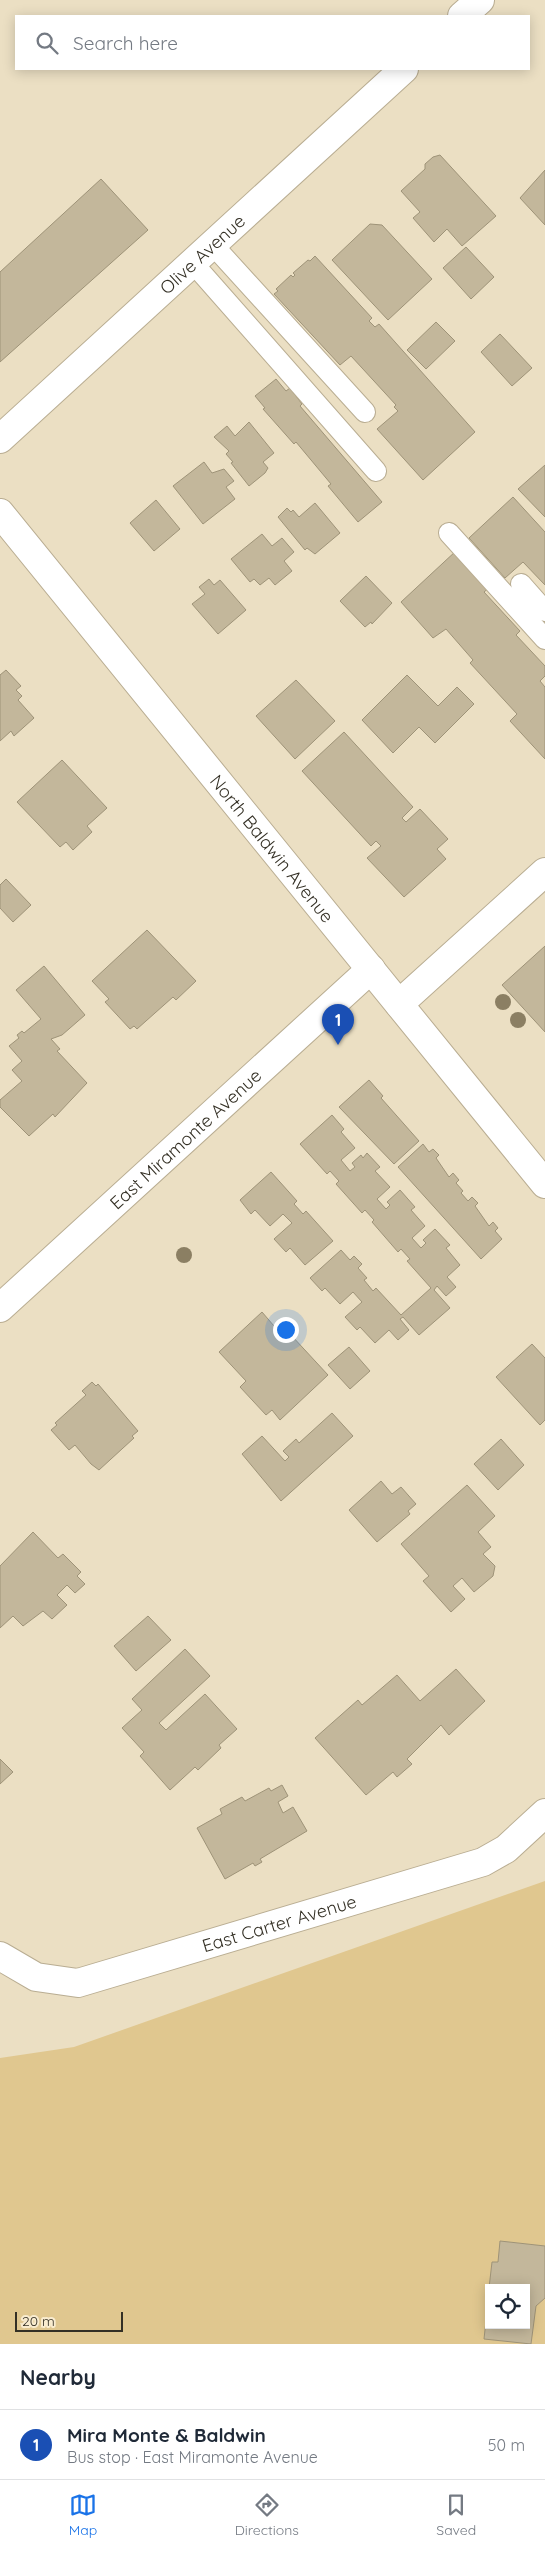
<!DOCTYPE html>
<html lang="en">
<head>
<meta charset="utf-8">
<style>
	:root { --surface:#fff; --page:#f6f6f7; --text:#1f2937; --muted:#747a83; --line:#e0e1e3; --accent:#1a73e8 }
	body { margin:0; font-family:Quicksand,sans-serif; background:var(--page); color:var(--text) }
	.controls { position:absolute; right:15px; bottom:15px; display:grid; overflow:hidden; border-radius:0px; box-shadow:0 2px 12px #0003 }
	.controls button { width:45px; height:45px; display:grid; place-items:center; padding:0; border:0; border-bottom:1px solid var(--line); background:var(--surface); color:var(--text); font:25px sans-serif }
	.scale { position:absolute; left:15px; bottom:12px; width:108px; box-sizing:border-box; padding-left:5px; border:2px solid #343025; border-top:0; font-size:14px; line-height:18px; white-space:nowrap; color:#343025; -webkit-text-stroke:4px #f9eccf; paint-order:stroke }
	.you { position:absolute; left:285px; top:1329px; width:18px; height:18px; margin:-12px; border:4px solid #fff; border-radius:50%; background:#1a73e8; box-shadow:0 0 0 8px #1a73e833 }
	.badge { display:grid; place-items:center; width:32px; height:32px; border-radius:50%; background:var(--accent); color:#fff; font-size:16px; font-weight:700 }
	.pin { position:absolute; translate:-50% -41px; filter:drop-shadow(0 1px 2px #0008) }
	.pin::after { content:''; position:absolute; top:26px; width:18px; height:15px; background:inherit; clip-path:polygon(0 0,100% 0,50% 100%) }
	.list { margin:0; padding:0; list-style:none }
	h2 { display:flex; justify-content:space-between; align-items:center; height:65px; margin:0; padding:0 20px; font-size:21px }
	h2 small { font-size:16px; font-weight:400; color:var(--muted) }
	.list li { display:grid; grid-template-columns:32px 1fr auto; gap:15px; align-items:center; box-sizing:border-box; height:70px; padding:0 20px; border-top:1px solid var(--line) }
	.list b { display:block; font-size:19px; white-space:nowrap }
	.list p { margin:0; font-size:16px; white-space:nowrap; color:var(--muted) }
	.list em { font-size:16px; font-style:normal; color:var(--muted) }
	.icon { flex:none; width:28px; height:28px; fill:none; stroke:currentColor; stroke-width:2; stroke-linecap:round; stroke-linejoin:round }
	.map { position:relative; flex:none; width:545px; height:2344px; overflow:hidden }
	.search { position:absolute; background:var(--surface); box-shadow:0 2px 12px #0003; left:15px; right:15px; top:15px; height:55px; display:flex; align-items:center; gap:12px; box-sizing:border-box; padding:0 18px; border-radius:0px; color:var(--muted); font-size:19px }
	.sheet { height:135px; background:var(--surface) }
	nav { display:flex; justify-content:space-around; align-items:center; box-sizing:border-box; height:70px; border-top:1px solid var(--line); background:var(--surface); font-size:14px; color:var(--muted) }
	nav a { display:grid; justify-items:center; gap:2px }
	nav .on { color:var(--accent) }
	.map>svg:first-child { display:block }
	.green { fill:#e0c78f; fill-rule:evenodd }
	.building { fill:#c3b79b; stroke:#9e9378 }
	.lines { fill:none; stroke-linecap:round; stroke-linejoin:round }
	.lane-casing { stroke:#b9ad92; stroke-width:22 }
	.street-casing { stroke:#b9ad92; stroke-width:30 }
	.secondary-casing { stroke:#b9ad92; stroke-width:30 }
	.lane { stroke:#fff; stroke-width:20 }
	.street { stroke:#fff; stroke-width:28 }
	.secondary { stroke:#fff; stroke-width:28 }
	.tree { fill:#8b7f63 }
	.labels { text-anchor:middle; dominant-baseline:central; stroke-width:4.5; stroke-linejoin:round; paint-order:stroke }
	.street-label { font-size:18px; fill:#343025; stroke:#f9eccf }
</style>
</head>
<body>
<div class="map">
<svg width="545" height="2344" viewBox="0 0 545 2344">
	<rect width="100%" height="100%" fill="#ebdfc3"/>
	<path class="green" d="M 545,1881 L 545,2344 L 0,2344 L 0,2058 L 74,2047 ZM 489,2288 L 526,2288 L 526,2325 L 489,2325 Z"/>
	<g class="building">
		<path d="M 440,155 L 496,216 L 462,246 L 447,229 L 434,242 L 413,218 L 420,212 L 401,191 L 425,169 L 425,164 L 433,157 Z"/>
		<path d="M 545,170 L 545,225 L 520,198 Z"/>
		<path d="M 101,179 L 148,230 L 0,362 L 0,272 Z"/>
		<path d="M 370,224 L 382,225 L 432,279 L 388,320 L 332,260 Z"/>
		<path d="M 466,247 L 494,277 L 471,299 L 443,268 Z"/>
		<path d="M 315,256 L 372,318 L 369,321 L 375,327 L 379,324 L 475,432 L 423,480 L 377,429 L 398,411 L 394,407 L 396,405 L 351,356 L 340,365 L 274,294 L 278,291 L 276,289 L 291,275 L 293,277 L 295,275 L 293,273 L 308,260 L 310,261 Z"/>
		<path d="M 436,322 L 455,341 L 426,369 L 407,350 Z"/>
		<path d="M 500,334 L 532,368 L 512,386 L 481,352 Z"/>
		<path d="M 276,379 L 286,391 L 290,388 L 302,404 L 300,406 L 382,502 L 358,522 L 328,486 L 331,484 L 296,442 L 294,444 L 263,409 L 265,408 L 255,396 Z"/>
		<path d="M 249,422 L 274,453 L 263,462 L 268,468 L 265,473 L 249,486 L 231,463 L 233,462 L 226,454 L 229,451 L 214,437 L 227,426 L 235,436 Z"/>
		<path d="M 204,462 L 212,473 L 224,469 L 234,481 L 226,487 L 235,499 L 203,524 L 173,486 Z"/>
		<path d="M 545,465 L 545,517 L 518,489 Z"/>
		<path d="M 513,497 L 545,532 L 545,585 L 523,562 L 505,578 L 469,538 Z"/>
		<path d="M 156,500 L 180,529 L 154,551 L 130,523 Z"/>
		<path d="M 315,503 L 340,533 L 315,554 L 307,548 L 305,550 L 278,517 L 287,508 L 291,512 L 293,510 L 299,517 Z"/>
		<path d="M 262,534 L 272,546 L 282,538 L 294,552 L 284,561 L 292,571 L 275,585 L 269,578 L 260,585 L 254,579 L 250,582 L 231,559 Z"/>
		<path d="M 457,550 L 490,587 L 484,592 L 520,631 L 516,635 L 545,666 L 545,676 L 540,681 L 545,687 L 545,759 L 510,721 L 517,714 L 470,663 L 473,660 L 446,629 L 433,638 L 401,602 Z"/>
		<path d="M 366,576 L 392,603 L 372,624 L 371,622 L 365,627 L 340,601 Z"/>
		<path d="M 209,579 L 214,585 L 220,580 L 246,610 L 218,634 L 192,604 L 205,594 L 199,587 Z"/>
		<path d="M 6,670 L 21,686 L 16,690 L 22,696 L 18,700 L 34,718 L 14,736 L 11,731 L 0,741 L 0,675 Z"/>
		<path d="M 407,675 L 438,706 L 457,687 L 474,704 L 435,743 L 419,727 L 393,753 L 362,720 Z"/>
		<path d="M 296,680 L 335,721 L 295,759 L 256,716 Z"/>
		<path d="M 344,732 L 413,807 L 402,818 L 406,822 L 420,809 L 448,839 L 437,849 L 446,859 L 404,897 L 367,858 L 381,846 L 376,841 L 371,846 L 302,771 Z"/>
		<path d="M 62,760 L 107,808 L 87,826 L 92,832 L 73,850 L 66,842 L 60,847 L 17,802 Z"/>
		<path d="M 6,879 L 31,905 L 13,922 L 0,908 L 0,885 Z"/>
		<path d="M 147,930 L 196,981 L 176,1000 L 173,997 L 137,1029 L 134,1026 L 130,1029 L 105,1002 L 109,999 L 92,981 Z"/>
		<path d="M 545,946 L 545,1032 L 502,985 Z"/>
		<path d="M 44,966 L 85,1015 L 62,1035 L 51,1039 L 60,1049 L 57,1051 L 87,1083 L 55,1117 L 53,1114 L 29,1136 L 0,1107 L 0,1100 L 22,1081 L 12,1070 L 22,1061 L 9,1046 L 19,1038 L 17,1035 L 22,1031 L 24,1033 L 41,1019 L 16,990 Z"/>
		<path d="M 369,1080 L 383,1096 L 381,1098 L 419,1141 L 394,1164 L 339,1107 Z"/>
		<path d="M 332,1115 L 344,1129 L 341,1132 L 355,1148 L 341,1160 L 350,1171 L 355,1167 L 352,1163 L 361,1155 L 363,1158 L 367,1153 L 380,1167 L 375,1171 L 390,1187 L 377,1199 L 386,1209 L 390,1205 L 387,1202 L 400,1190 L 415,1207 L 411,1210 L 425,1226 L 412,1238 L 421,1248 L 426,1243 L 423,1240 L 435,1229 L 450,1245 L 446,1248 L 460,1265 L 447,1277 L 456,1287 L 446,1296 L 437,1286 L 434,1290 L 450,1308 L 419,1335 L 403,1317 L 400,1319 L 409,1330 L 398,1340 L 389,1330 L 375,1343 L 360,1327 L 357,1330 L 345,1317 L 362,1302 L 353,1292 L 340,1304 L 325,1288 L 322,1291 L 310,1278 L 341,1250 L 350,1260 L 354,1256 L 362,1264 L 358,1268 L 367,1278 L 364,1280 L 373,1291 L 376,1288 L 401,1315 L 431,1288 L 407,1261 L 410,1259 L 401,1249 L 398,1252 L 372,1222 L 374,1220 L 365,1210 L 362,1213 L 336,1184 L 339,1181 L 330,1171 L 327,1174 L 300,1144 Z"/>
		<path d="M 423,1144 L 429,1152 L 433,1149 L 439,1155 L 436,1158 L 449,1177 L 453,1173 L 459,1180 L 456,1183 L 463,1191 L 461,1193 L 468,1201 L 472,1197 L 478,1203 L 475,1206 L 489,1226 L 493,1222 L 498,1228 L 495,1231 L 502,1239 L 481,1259 L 398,1167 Z"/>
		<path d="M 271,1172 L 297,1201 L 294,1204 L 303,1214 L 306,1211 L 333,1241 L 305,1265 L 290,1248 L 286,1252 L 274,1239 L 292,1223 L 283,1214 L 270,1226 L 255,1210 L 251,1214 L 240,1200 Z"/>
		<path d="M 262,1312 L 274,1326 L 279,1322 L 328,1375 L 280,1420 L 272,1410 L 266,1415 L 240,1387 L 246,1381 L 219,1352 Z"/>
		<path d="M 532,1344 L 545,1358 L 545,1420 L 540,1425 L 496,1377 Z"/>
		<path d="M 349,1347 L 370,1371 L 350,1389 L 328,1365 Z"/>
		<path d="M 92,1382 L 96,1386 L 98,1384 L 138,1431 L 132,1436 L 134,1438 L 99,1470 L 91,1464 L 75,1445 L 69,1450 L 51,1430 L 57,1425 L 55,1423 L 86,1395 L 82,1391 Z"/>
		<path d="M 332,1413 L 353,1436 L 281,1501 L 242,1454 L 262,1436 L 285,1461 L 289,1457 L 283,1451 L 296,1439 L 299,1443 Z"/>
		<path d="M 501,1439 L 524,1465 L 498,1490 L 474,1464 Z"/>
		<path d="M 381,1481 L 392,1494 L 401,1487 L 416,1504 L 408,1511 L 410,1514 L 377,1542 L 349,1510 Z"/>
		<path d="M 467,1485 L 495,1516 L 478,1532 L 491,1547 L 483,1554 L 495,1566 L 493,1576 L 474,1592 L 462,1578 L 453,1586 L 465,1599 L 451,1612 L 423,1581 L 429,1576 L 401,1544 Z"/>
		<path d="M 33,1532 L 58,1558 L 63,1554 L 81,1572 L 77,1576 L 85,1584 L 75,1593 L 67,1585 L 57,1595 L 67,1605 L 52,1619 L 43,1611 L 23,1626 L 13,1616 L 0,1628 L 0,1566 Z"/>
		<path d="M 148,1616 L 171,1640 L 136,1671 L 114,1646 Z"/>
		<path d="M 185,1649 L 210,1676 L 159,1723 L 166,1730 L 205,1694 L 237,1729 L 219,1745 L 221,1748 L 198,1770 L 195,1767 L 170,1790 L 140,1756 L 144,1752 L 122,1728 L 142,1710 L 132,1699 Z"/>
		<path d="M 456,1669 L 485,1701 L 449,1735 L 441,1725 L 407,1759 L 412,1764 L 397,1777 L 393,1772 L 366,1795 L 315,1738 L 358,1700 L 362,1705 L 397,1675 L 420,1701 Z"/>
		<path d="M 0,1759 L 13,1772 L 0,1784 Z"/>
		<path d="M 282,1785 L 288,1796 L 278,1802 L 283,1813 L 293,1807 L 307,1831 L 260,1859 L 262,1862 L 255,1866 L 253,1863 L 225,1879 L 197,1828 L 222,1814 L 220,1809 L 242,1797 L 245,1801 L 269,1788 L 271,1791 Z"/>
		<path d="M 500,2241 L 545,2246 L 545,2298 L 536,2306 L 531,2344 L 484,2339 L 489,2293 L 489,2325 L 526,2325 L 526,2288 L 489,2288 L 492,2262 L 498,2262 Z"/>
	</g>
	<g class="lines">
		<defs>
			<g id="lane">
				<path d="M 212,244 L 365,412"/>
				<path d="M 192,262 L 376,471"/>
				<path d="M 449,533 L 545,639"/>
				<path d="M 521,584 L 545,611"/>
			</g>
			<g id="street">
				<path d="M 462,16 L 480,0"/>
				<path id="s1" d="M 0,439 L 404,69"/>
				<path d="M 399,1004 L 545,872"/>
				<path id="s2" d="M 0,1308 L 371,969"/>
				<path id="s3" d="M 0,1956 L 36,1977 L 78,1983 L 483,1862 L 506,1849 L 545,1813"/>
			</g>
			<g id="secondary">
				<path id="s4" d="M 0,513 L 545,1184"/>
			</g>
		</defs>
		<use href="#lane" class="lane-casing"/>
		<use href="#street" class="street-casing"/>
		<use href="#secondary" class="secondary-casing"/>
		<use href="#lane" class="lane"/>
		<use href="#street" class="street"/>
		<use href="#secondary" class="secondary"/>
	</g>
	<g class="tree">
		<circle cx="503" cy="1002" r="8"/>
		<circle cx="518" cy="1020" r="8"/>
		<circle cx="184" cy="1255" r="8"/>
	</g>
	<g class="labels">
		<g class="street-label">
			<text stroke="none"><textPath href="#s1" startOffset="274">Olive Avenue</textPath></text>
			<text stroke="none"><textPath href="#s4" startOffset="432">North Baldwin Avenue</textPath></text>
			<text stroke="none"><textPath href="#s2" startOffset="251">East Miramonte Avenue</textPath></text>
			<text stroke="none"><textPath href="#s3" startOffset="294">East Carter Avenue</textPath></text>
		</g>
	</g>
</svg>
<div class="controls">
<button><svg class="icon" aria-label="locate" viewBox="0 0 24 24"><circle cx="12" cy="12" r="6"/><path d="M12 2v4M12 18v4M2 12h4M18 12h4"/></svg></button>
</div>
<div class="scale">20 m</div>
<div class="you"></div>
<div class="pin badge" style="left:338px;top:1045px;background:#1a4fb4">1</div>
<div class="search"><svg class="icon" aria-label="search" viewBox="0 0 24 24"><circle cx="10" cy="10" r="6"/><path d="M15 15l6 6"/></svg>Search here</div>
</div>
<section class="sheet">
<h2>Nearby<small></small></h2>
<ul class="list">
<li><span class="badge" style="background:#1a4fb4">1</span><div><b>Mira Monte &amp; Baldwin</b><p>Bus stop · East Miramonte Avenue</p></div><em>50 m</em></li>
</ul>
</section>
<nav>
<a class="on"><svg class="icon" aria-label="map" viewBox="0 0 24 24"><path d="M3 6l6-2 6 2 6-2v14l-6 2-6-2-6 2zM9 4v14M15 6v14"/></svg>Map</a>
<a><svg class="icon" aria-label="directions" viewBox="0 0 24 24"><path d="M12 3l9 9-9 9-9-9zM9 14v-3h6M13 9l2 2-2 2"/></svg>Directions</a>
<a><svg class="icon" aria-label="saved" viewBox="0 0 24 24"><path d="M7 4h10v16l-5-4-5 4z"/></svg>Saved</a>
</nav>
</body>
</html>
